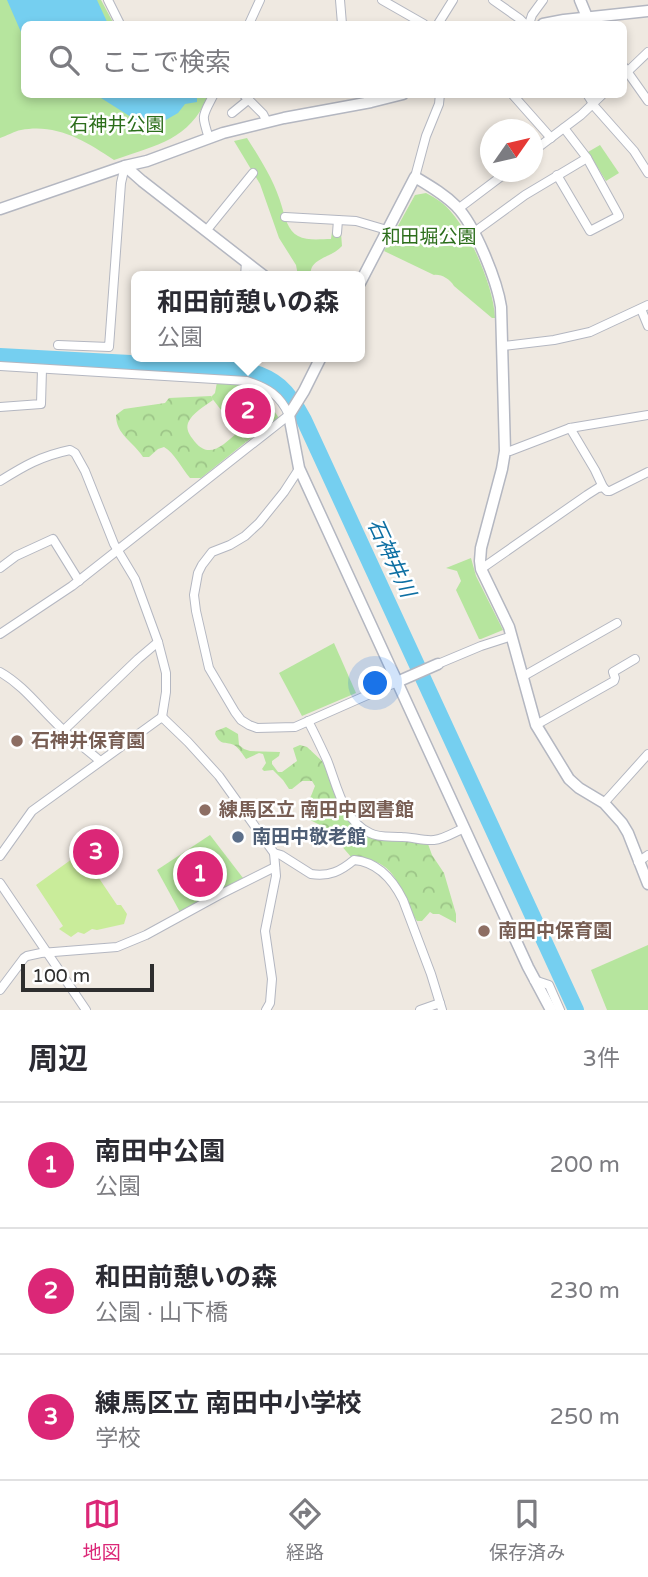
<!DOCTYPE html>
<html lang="ja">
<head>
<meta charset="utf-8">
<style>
	:root { --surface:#fff; --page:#f7f7f7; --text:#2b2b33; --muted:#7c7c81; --line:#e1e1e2; --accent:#db2777 }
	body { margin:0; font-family:"Varela Round","Noto Sans JP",sans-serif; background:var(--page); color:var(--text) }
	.compass { position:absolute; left:480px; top:119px; width:63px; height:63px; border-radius:50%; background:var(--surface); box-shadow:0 4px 10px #0003; rotate:56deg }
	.scale { position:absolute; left:21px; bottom:18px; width:133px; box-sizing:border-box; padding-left:7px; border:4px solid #2e2e2e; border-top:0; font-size:19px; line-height:24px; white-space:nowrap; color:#2e2e2e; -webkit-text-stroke:5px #fff; paint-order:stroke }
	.you { position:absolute; left:376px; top:684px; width:24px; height:24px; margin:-18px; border:5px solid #fff; border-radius:50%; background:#1a73e8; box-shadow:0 0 0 10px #1a73e833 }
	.badge { display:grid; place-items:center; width:46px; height:46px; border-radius:50%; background:var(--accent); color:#fff; font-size:23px; font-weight:700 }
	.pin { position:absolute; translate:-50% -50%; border:4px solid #fff; box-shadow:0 2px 7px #0006 }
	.popup { position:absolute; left:131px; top:271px; width:234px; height:91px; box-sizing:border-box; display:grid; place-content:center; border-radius:10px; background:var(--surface); filter:drop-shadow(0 2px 5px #0005); font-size:23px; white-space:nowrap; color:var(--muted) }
	.popup b { font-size:26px; color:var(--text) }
	.popup::after { content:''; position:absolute; left:50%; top:100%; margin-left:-14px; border:14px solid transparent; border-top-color:var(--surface) }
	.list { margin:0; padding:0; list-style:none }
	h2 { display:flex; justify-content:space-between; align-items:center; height:91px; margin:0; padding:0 28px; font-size:30px }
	h2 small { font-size:23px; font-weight:400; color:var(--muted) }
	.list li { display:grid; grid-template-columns:46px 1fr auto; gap:21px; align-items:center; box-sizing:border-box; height:126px; padding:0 28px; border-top:2px solid var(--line) }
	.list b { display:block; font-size:26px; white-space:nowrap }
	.list p { margin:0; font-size:23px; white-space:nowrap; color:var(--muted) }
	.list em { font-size:23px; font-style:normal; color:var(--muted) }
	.icon { flex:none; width:38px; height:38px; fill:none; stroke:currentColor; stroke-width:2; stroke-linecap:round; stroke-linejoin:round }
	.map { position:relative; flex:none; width:648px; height:1010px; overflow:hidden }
	.search { position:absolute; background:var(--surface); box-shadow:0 4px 10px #0003; left:21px; right:21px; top:21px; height:77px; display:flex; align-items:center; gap:18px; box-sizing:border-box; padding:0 24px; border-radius:10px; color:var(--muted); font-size:26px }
	.sheet { height:469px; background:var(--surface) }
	nav { display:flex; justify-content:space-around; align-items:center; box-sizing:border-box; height:98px; border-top:2px solid var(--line); background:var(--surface); font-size:19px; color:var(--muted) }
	nav a { display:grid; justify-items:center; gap:4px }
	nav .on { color:var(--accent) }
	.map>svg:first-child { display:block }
	.forest { fill:url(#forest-crowns) }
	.park { fill:#b6e59e }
	.pitch { fill:#c9ec9a }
	.water { fill:#75cff0 }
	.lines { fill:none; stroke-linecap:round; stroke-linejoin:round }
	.river { stroke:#75cff0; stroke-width:16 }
	.street-casing { stroke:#b4b7c1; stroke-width:10 }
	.secondary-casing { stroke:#b4b7c1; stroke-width:13 }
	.street { stroke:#fff; stroke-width:8 }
	.secondary { stroke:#fff; stroke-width:10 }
	.education-dot { fill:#8d6e63; stroke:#fff; stroke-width:2.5 }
	.service-dot { fill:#5c6f8a; stroke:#fff; stroke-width:2.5 }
	.labels { text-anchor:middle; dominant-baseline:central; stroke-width:5; stroke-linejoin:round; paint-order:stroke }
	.park-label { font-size:19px; fill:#2c6e1b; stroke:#fff }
	.education-label { font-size:19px; font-weight:bold; fill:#785e54; stroke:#fff; text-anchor:start }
	.service-label { font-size:19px; font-weight:bold; fill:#4e5e75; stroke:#fff; text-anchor:start }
	.water-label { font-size:21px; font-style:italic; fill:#0d6fa3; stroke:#fff }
</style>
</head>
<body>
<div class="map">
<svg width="648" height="1010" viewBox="0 0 648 1010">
	<defs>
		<pattern id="forest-crowns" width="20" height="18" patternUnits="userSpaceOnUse" patternTransform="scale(1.75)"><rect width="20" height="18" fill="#b6e59e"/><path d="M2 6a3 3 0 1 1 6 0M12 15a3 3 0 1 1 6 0" fill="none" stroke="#9dc588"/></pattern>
	</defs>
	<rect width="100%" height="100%" fill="#efe9e1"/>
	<g class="forest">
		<path d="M 211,396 L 213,400 C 205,406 192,413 188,423 C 186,429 189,434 192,438 C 208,462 223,445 238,432 L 246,442 L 201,478 L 190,478 C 182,469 174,452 164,447 L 158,449 L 149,457 L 143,457 C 133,441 116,435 116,415 L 124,409 L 165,403 L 169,398 Z"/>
		<path d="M 226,727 L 238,734 L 239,745 L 244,749 L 250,751 L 280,752 L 279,756 L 272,761 L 272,764 L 278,772 L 282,772 L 297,761 L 293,748 L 300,745 L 307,747 L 322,761 L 359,830 L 428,844 L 432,855 L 444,873 L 456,914 L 456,923 L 439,914 L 433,914 L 430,912 L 422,921 L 417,921 C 397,889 399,858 352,858 L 326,828 L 300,815 C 307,807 311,796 315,786 L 312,781 L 302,781 L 292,789 L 289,789 L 283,780 L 273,770 L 264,771 L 262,769 L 266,763 L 263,754 L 259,753 L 246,759 C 243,755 239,748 234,745 C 224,741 221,746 215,734 L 216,731 Z"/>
	</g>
	<g class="park">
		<path d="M 0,0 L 101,0 L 114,24 L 24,24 L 24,94 L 209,95 C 188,141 159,144 114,160 C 86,141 56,123 21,130 C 14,131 7,136 0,138 Z"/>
		<path d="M 247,138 C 261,160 275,182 282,207 C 285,217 288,231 298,236 C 307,241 321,239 331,239 L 332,232 L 341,233 L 342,246 C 332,258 308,258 311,276 L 298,276 L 296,265 L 279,238 L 260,184 L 234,141 Z"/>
		<path d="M 600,145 L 619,173 L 606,181 L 588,152 Z"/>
		<path d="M 426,193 C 436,198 445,204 452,213 C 471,235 494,288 495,318 L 492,318 L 454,286 C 450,279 441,274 434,275 L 384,251 L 415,195 Z"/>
		<path d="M 217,382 C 238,384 255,385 272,398 L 269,404 L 279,418 L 246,442 L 211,397 L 215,393 Z"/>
		<path d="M 471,558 L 476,576 L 503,630 L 481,639 L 479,639 L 456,590 L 461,581 L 457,571 L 446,568 Z"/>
		<path d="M 334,643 L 356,693 L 302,716 L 279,673 Z"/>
		<path d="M 210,835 L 243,878 L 180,912 L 157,870 Z"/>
		<path d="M 648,945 L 648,1010 L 607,1010 L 591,970 Z"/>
	</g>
	<path class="pitch" d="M 72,859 L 76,864 L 86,859 L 117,905 L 121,905 L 127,914 L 124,924 L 97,930 L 92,929 L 84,934 L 78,932 L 71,937 L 59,929 L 63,926 L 36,885 Z"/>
	<g class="water">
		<path d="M 7,0 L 97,0 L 108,24 L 24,24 L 24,39 Z"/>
		<path d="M 90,95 L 197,94 L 197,102 L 185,104 L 178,113 L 150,129 L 101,98 Z"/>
	</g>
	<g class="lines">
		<path class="river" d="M 0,356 L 242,369 C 276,377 288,390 304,420 L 576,1010"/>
		<defs>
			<g id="street">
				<path d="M 108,0 L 120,24"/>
				<path d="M 340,0 L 342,24"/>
				<path d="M 382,0 L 424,24"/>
				<path d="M 493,0 L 520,19 L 525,24"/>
				<path d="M 249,24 L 260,0"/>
				<path d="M 438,24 L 453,0"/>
				<path d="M 529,24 L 532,15 L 543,0"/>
				<path d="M 624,67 L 648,101"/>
				<path d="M 624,75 L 648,52"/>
				<path d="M 243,94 L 263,114 L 267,122"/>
				<path d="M 512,94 L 551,138"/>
				<path d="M 587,94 L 595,107 L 634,151 L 648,173"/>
				<path d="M 232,113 L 248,100"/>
				<path d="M 209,138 C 201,114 202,117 214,94"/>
				<path d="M 532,152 L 581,115 L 603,94"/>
				<path d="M 557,175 L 590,231 L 619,216 L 587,158 L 564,128"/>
				<path d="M 415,177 L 426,136 L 439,104 L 440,94"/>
				<path d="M 458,209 L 507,172"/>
				<path d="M 285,217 L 356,221 L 387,230"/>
				<path d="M 206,231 L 253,173"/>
				<path d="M 337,233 L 338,220"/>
				<path d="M 473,233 L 525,195 L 587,158"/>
				<path d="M 245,276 L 246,262"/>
				<path d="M 641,309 L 648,326"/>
				<path d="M 58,345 L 109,347 L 121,183 L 125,166"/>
				<path d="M 503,346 L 554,340 L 590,332 L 648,305"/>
				<path d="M 0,366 L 247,381 C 268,388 280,395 289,415 L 72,586 L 0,634"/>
				<path d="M 0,407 L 41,404 L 42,369"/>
				<path d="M 570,428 L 595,470 L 603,487"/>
				<path d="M 505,451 L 510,451 L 570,428 L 648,415"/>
				<path d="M 299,469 L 284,492 L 259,523 L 245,536 L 230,545 L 212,552 L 202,565 L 198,573 L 194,595 L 196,611 L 209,668 L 235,712 L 241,720 L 249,725 L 257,728 L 295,727 L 397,682"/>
				<path d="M 0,481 C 24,466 41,456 70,450 L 75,453 L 85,471 L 114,544 L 135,579 L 158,642 L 166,673 L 166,692 L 162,717"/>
				<path d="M 0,568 L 16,556 L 53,539 L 79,581"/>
				<path d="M 481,569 L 587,495 L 598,488 L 603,487 L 607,491 L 610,491 L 648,472"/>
				<path d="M 438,664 L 481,646 L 512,636"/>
				<path d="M 0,672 C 23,685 39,707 58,725 C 71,738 86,749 100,761"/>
				<path d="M 522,677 L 617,623"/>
				<path d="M 308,721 C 315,734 321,747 327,760 C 337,785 343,821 370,833 C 379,838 391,836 402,837 C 412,837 423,841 434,840 C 444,839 455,832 464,828"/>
				<path d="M 536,725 L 614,681 L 615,678 L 613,672 L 635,659"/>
				<path d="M 64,730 L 138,659 L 158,642"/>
				<path d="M 604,803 L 648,754"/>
				<path d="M 0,856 L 32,811 L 162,717 L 188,742 L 219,776 L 274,853 L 281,855 L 311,874 C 329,877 341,871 354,860 C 378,862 393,880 403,900 L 431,974 L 442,1010"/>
				<path d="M 638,862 L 648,855"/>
				<path d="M 0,883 L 86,1010"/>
				<path d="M 534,980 L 549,985 L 560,1010"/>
				<path d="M 0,990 L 24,958 L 27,956 L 41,953 L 117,947 L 146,935 L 219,895 L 275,867"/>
				<path d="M 266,1010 L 270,1003 L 272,979 L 265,931 L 276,876 L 274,853"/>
				<path d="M 420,1010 L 440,1003"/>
			</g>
			<g id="secondary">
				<path d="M 580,0 L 587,17"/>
				<path d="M 543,24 L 564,20 L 648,11"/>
				<path d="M 125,166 L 142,181 L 264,276"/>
				<path d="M 0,209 L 125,166 L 147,161 L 223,133 L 284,118 L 371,102 L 403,94"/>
				<path d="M 360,283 L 415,177 C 430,186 444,194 456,206 C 475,225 497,281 501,307 L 505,451 L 502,469 L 481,548 L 480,561 L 481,569 L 509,627 L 536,725 L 569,779 L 579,788 L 604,803 L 622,823 L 628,833 L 648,884"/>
				<path d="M 321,357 L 304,391 L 289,415 L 299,468 L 528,967 L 551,1010"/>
				<path d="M 397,682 L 438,664"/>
			</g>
		</defs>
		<use href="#street" class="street-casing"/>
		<use href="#secondary" class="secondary-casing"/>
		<use href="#street" class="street"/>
		<use href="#secondary" class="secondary"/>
	</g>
	<g class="education-dot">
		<circle cx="17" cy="741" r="7"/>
		<circle cx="205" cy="810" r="7"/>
		<circle cx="484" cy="931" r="7"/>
	</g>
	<circle class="service-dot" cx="238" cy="837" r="7"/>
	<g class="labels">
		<g class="park-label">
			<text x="117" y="125">石神井公園</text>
			<text x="429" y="237">和田堀公園</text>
		</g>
		<g class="education-label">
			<text x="31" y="741">石神井保育園</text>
			<text x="219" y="810">練馬区立 南田中図書館</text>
			<text x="498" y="931">南田中保育園</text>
		</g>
		<g class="service-label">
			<text x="252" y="837">南田中敬老館</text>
		</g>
		<g class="water-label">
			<text transform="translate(391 558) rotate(65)">石神井川</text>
		</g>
	</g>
</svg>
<svg class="compass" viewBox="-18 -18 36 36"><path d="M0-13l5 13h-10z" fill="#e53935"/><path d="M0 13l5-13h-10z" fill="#7c7c81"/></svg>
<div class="scale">100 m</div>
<div class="you"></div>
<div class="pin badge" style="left:200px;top:874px">1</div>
<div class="pin badge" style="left:248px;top:411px">2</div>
<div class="popup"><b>和田前憩いの森</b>公園</div>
<div class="pin badge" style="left:96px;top:852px">3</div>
<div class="search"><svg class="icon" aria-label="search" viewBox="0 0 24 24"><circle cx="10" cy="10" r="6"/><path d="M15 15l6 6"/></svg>ここで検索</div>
</div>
<section class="sheet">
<h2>周辺<small>3件</small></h2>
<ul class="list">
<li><span class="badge">1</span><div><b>南田中公園</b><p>公園</p></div><em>200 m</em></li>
<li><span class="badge">2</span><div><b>和田前憩いの森</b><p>公園 · 山下橋</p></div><em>230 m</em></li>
<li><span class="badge">3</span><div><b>練馬区立 南田中小学校</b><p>学校</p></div><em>250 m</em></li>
</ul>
</section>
<nav>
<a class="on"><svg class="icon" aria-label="map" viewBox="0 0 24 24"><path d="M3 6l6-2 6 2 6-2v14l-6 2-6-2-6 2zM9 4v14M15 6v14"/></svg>地図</a>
<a><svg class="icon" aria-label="directions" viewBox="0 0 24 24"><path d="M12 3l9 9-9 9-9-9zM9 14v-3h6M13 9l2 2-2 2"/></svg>経路</a>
<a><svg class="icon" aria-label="saved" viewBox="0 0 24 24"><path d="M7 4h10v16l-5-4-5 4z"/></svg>保存済み</a>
</nav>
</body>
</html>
